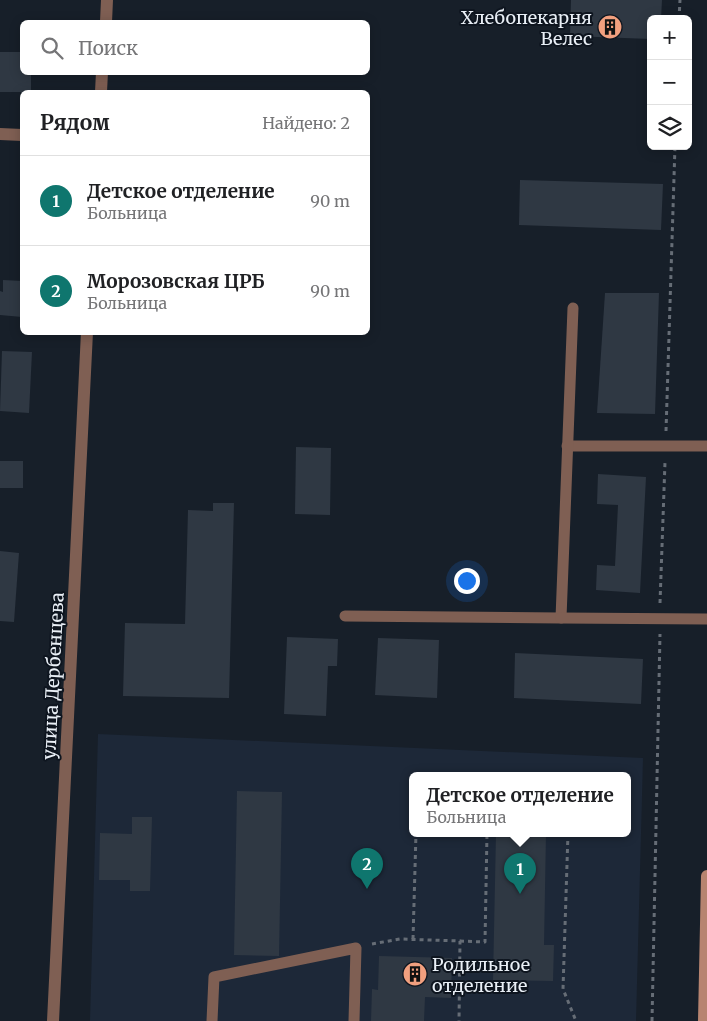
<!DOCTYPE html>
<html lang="ru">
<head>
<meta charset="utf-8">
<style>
	:root { --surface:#fff; --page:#f2f2f2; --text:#202124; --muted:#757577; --line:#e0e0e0; --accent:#0f766e }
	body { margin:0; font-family:Merriweather,serif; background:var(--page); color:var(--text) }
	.controls { position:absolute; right:15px; top:15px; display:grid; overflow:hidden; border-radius:8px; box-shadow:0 2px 12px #0003 }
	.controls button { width:45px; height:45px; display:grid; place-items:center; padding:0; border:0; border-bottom:1px solid var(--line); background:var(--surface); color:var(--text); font:25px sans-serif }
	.you { position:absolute; left:466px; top:580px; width:18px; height:18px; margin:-12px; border:4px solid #fff; border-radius:50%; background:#1a73e8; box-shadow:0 0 0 8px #1a73e833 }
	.badge { display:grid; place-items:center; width:32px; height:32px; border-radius:50%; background:var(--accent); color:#fff; font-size:16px; font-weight:700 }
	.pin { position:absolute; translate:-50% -41px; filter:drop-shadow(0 1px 2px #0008) }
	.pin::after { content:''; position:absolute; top:26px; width:18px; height:15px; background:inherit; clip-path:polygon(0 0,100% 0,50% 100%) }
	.popup { position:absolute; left:409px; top:772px; width:222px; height:65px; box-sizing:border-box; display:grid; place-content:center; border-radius:8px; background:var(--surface); filter:drop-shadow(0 1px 4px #0005); font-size:16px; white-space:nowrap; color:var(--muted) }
	.popup b { font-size:19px; color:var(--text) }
	.popup::after { content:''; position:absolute; left:50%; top:100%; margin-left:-10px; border:10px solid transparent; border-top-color:var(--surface) }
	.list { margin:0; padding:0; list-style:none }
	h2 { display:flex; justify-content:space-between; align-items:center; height:65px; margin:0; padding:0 20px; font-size:21px }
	h2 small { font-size:16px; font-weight:400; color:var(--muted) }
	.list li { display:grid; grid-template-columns:32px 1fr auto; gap:15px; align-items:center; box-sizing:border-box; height:90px; padding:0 20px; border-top:1px solid var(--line) }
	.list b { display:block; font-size:19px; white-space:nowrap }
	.list p { margin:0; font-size:16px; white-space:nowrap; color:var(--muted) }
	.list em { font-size:16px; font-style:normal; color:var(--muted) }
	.icon { flex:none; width:28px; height:28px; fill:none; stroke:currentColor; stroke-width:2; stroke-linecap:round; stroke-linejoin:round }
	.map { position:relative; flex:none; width:707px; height:1021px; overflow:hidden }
	.search { position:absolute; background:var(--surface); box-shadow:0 2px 12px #0003; left:20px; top:20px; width:350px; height:55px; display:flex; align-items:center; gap:12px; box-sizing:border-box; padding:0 18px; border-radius:8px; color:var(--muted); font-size:19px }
	.panel { position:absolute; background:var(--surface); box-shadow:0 2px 12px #0003; left:20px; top:90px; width:350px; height:245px; border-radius:8px }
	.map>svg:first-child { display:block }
	.built { fill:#1d2838; fill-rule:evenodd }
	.building { fill:#2f3843 }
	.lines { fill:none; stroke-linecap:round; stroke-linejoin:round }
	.path { stroke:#666d76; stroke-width:3; stroke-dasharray:4 4; stroke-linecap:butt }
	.lane { stroke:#7f5f53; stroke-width:11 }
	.street { stroke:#7f5f53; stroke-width:12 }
	.secondary { stroke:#b78470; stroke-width:12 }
	.labels { text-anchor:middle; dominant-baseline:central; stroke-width:4; stroke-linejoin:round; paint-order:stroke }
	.poi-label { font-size:18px; fill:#e9eff6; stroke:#0e151f; text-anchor:end }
	.street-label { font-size:18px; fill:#e9eff6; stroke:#0e151f }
</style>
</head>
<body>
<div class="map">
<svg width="707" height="1021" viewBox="0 0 707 1021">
	<rect width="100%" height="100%" fill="#171f29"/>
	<path class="built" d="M 98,734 L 643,758 L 636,1021 L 90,1021 ZM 412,775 L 628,775 L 628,833 L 412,833 Z"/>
	<g class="building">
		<path d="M 571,0 L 662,0 L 661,19 L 651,19 L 651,39 L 570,36 Z"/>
		<path d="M 0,52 L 22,52 L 22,72 L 31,72 L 31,92 L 0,92 Z"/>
		<path d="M 520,180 L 663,184 L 661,230 L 519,225 Z"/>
		<path d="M 3,280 L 22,281 L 22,317 L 0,315 L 0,291 L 3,292 Z"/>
		<path d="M 605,293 L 659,293 L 655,414 L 597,413 Z"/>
		<path d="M 2,351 L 32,352 L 29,413 L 0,411 Z"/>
		<path d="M 296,447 L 331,448 L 330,515 L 295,514 Z"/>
		<rect x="0" y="461" width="23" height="27"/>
		<path d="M 598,474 L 646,477 L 640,593 L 596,590 L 597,565 L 615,566 L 618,505 L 597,504 Z"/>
		<path d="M 213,503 L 234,503 L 229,698 L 123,696 L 125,623 L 185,624 L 188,510 L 213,511 Z"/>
		<path d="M 0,551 L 19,553 L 14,622 L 0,621 Z"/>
		<path d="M 287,637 L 338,639 L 337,666 L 328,666 L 326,716 L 284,714 Z"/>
		<path d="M 378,638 L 439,640 L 437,698 L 375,695 Z"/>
		<path d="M 515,653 L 643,659 L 641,704 L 514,698 Z"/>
		<path d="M 237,791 L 282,792 L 279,956 L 234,955 Z"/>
		<path d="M 132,817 L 152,817 L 150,891 L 130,891 L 130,880 L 99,880 L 100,833 L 132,834 Z"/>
		<path d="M 496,833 L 546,833 L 544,945 L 554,945 L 553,981 L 493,980 Z"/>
		<path d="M 379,956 L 452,958 L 451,998 L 425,997 L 424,1021 L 371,1021 L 372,989 L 378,990 Z"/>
	</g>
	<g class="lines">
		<g class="path">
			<path d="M 679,19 L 680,0"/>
			<path d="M 666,431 L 675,146"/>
			<path d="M 660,603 L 665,462"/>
			<path d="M 568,833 L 563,989 L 576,1021"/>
			<path d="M 413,939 L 416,833"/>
			<path d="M 460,941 L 485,942 L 487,833"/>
			<path d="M 372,944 L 400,939 L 460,941 L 459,1021"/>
			<path d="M 652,1021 L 660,634"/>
		</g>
		<g class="lane">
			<path d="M 567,446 L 707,446"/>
			<path d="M 345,616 L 561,618 L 573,308"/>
			<path d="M 561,618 L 707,619"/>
			<path d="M 212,1021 L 214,977 L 356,948 L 354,1021"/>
		</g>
		<g class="street">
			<path d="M 106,22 L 107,0"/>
			<path d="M 101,92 L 102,72"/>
			<path d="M 0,134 L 22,135"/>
			<path d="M 53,1021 L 87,332"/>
		</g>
		<path class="secondary" d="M 704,1021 L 707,876"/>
	</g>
	<defs>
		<symbol id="building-disc" viewBox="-11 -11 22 22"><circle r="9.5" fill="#f2a07f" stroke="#0e151f"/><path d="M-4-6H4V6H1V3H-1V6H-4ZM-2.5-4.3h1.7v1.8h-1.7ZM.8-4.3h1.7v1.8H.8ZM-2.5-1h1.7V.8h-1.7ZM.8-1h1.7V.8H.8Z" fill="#111"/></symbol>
	</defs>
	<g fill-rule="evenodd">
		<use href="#building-disc" x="596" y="13" width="28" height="28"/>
		<use href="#building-disc" x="401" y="960" width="28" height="28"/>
	</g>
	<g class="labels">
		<g class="poi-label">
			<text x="592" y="17">Хлебопекарня<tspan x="592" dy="21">Велес</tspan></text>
			<text x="432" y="964" text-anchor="start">Родильное<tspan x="432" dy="21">отделение</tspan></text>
		</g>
		<g class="street-label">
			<text transform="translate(53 676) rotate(-87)">улица Дербенцева</text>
		</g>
	</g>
</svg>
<div class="controls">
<button>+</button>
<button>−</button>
<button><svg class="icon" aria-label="layers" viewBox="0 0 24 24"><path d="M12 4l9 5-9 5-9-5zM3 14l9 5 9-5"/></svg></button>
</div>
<div class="you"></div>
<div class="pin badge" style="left:520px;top:894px">1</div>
<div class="popup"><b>Детское отделение</b>Больница</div>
<div class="pin badge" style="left:367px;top:889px">2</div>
<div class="search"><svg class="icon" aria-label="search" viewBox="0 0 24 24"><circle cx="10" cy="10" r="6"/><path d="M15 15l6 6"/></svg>Поиск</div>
<section class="panel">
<h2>Рядом<small>Найдено: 2</small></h2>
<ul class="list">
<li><span class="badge">1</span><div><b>Детское отделение</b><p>Больница</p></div><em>90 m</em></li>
<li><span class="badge">2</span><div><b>Морозовская ЦРБ</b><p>Больница</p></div><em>90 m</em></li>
</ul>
</section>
</div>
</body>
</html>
